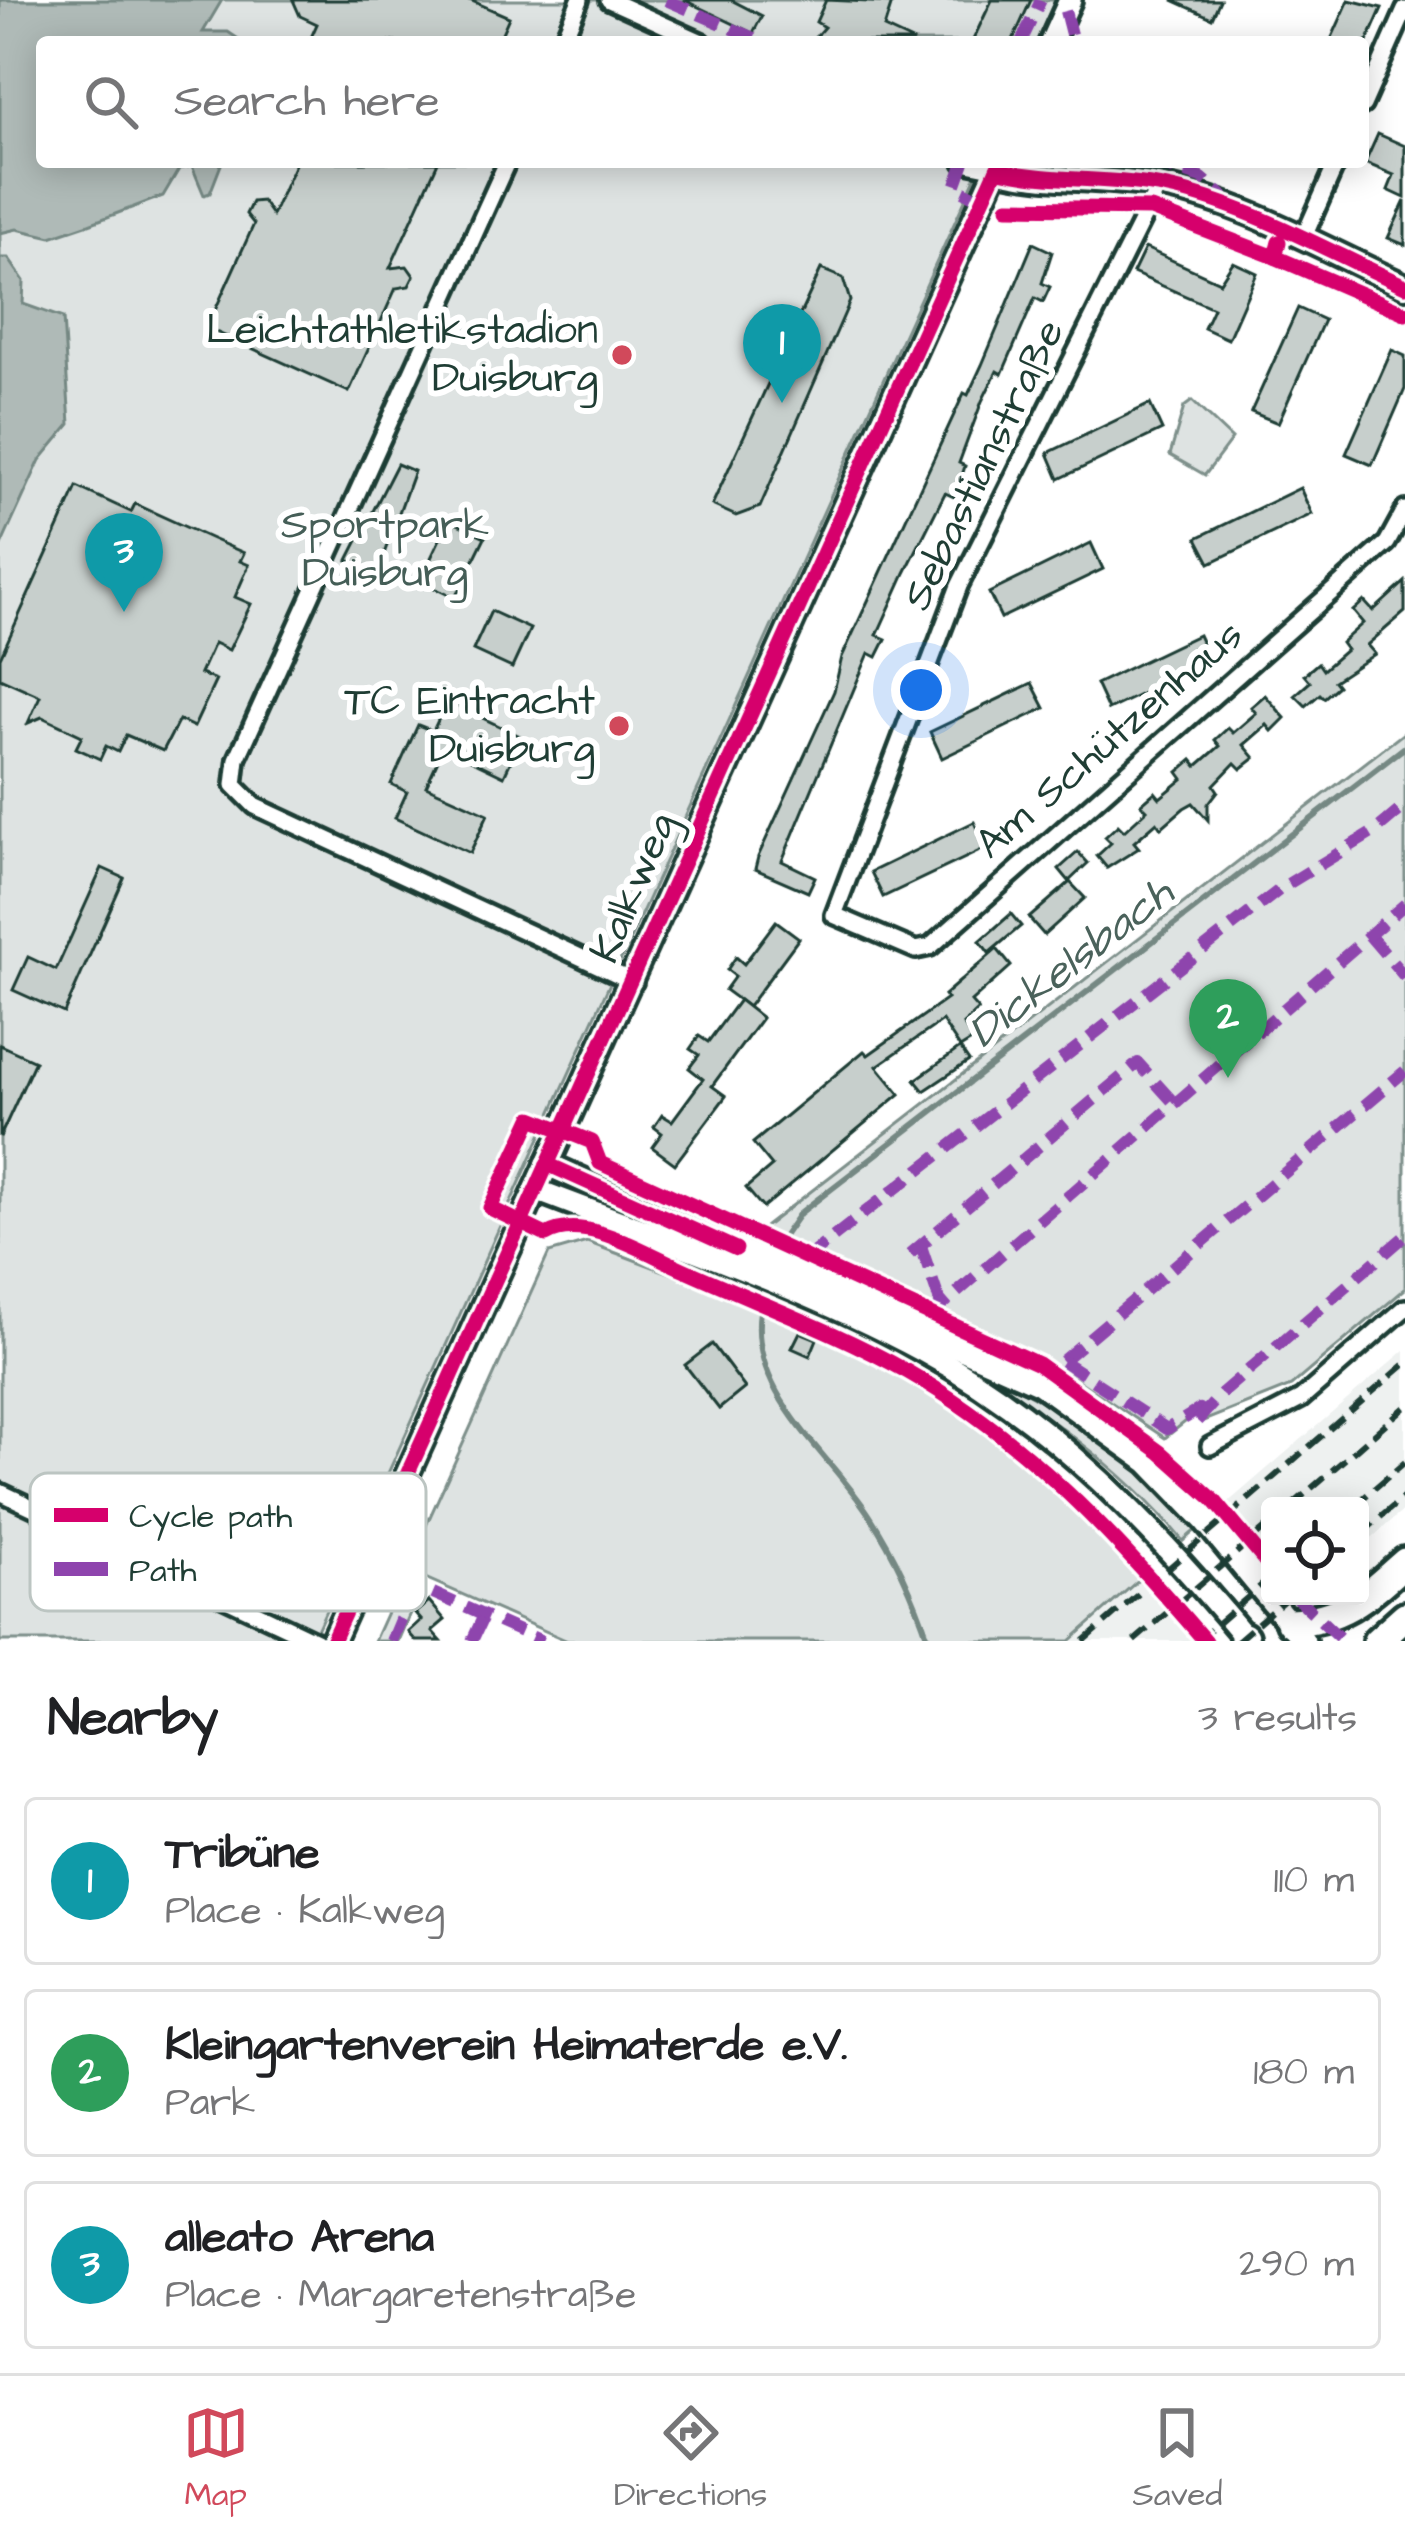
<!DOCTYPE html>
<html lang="en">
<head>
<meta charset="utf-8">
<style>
	:root { --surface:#fff; --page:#f2f2f2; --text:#202124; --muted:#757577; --line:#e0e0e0; --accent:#d1495b }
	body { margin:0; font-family:"Architects Daughter",sans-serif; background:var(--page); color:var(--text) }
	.controls { position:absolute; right:36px; bottom:36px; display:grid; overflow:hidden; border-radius:12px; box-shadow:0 6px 30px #0003 }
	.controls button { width:108px; height:108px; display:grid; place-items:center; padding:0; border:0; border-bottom:3px solid var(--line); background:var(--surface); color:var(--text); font:60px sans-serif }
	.you { position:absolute; left:921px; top:690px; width:42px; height:42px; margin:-30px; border:9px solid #fff; border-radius:50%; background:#1a73e8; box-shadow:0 0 0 18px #1a73e833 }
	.badge { display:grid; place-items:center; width:78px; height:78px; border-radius:50%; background:var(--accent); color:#fff; font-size:39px; font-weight:700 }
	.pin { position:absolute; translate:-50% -99px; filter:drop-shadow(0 3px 6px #0008) }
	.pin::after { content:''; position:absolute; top:63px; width:42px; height:36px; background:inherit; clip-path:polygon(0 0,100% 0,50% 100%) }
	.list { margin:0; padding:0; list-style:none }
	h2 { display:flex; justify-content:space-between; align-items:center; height:156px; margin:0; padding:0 48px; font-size:51px }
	h2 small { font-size:39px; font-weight:400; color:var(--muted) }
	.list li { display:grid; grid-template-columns:78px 1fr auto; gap:36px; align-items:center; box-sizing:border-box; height:168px; margin:0 24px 24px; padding:0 24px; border:3px solid var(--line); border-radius:12px }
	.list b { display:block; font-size:45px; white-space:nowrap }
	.list p { margin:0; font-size:39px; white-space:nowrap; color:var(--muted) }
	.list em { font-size:39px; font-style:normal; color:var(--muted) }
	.icon { flex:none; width:66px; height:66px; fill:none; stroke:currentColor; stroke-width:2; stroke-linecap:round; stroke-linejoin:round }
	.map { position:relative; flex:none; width:1405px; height:1641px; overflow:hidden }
	.search { position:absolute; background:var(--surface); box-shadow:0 6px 30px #0003; left:36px; right:36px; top:36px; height:132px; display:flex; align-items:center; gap:30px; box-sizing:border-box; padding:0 42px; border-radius:12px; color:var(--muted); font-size:45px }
	.sheet { height:732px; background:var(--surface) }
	nav { display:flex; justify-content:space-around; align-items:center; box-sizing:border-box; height:168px; border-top:3px solid var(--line); background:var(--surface); font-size:33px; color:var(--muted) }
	nav a { display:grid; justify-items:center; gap:6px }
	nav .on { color:var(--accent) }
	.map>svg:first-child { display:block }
	.built { fill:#eef1f0 }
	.green { fill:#dee3e2; stroke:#7e908b; stroke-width:3 }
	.water { fill:#afbab7; stroke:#758883; stroke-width:3 }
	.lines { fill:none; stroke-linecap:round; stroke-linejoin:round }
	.stream { stroke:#758883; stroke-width:6 }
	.building { fill:#c7cfcc; stroke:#1f3d34; stroke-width:3 }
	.street-casing { stroke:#1f3d34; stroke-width:24 }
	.secondary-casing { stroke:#1f3d34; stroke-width:30 }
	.highway-casing { stroke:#1f3d34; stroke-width:36 }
	.street { stroke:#fff; stroke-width:15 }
	.secondary { stroke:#fff; stroke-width:21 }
	.highway { stroke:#fff; stroke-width:27 }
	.rail { stroke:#1f3d34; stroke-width:6; stroke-dasharray:18 9; stroke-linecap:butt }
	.quiet { stroke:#8e44ad; stroke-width:12; stroke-dasharray:24 12; stroke-linecap:butt }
	.cycleway-casing { stroke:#fff; stroke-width:22 }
	.cycleway { stroke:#d6006c; stroke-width:15 }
	.poi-dot { fill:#d1495b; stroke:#fff; stroke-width:4.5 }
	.labels { text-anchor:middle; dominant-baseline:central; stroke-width:12; stroke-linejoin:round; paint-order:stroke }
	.poi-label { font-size:42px; fill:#1f3d34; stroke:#fff; text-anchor:end }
	.street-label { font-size:42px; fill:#1f3d34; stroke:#fff }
	.park-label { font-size:42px; fill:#455e57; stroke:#fff }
	.water-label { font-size:45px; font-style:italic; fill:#4a625b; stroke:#fff }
	.key { fill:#fff; stroke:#bcc5c2; stroke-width:3 }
	.key-label { font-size:33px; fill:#1f3d34 }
</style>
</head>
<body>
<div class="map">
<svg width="1405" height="1641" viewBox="0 0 1405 1641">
	<rect width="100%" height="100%" fill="#fff"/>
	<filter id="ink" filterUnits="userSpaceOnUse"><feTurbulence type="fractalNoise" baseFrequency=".00833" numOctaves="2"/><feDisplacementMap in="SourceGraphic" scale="24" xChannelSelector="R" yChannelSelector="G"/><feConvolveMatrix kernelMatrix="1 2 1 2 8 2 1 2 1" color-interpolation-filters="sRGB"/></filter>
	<g filter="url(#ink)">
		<g class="built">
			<path d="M 1405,1350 L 1405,1509 L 1360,1548 L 1360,1506 L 1270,1506 L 1270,1558 L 1225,1505 Z"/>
			<path d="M 1144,1575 L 1199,1641 L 1070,1641 Z"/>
		</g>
		<g class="green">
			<path d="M 0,0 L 1055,0 L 1036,42 L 42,42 L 42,162 L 982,162 L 312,1641 L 0,1641 Z"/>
			<path d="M 1192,401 L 1232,439 L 1205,475 L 1170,455 L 1184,407 Z"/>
			<path d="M 1405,732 L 1405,1289 L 1291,1386 L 1201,1422 L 1195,1414 L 1165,1438 L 1040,1355 L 761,1230 Z"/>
			<path d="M 587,1242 C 746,1302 907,1360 1038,1472 C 1076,1504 1105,1544 1144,1575 L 1070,1641 L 568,1641 L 425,1578 L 398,1641 L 374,1641 L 549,1253 Z"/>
			<path d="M 951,1356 C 1049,1398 1125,1451 1198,1528 L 1183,1541 C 1121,1465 1035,1405 951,1356 Z"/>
		</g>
		<g class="water">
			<path d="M 0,0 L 222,0 L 203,32 L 228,32 L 243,42 L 42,42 L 42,162 L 222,162 L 210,193 L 204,195 L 192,166 L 179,169 L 163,196 L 89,224 L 51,237 L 17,229 L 0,233 Z"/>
			<path d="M 0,258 L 8,258 L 24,281 L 23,304 L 63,318 L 70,424 L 40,460 L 0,548 Z"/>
		</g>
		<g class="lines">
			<g class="stream">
				<path d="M 784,1236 L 800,1213 L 1405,747"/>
				<path d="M 760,1311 C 748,1394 829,1452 870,1516 C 896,1556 914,1596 929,1641"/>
			</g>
		</g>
		<g class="building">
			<path d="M 293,0 L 470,0 L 509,17 L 498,42 L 309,42 L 317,24 L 300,16 Z"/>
			<path d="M 684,0 L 731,0 L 762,16 L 753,33 Z"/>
			<path d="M 826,0 L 892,3 L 884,28 L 914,42 L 811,42 L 824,27 L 816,22 Z"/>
			<path d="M 992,0 L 1031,0 L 1012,42 L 972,42 Z"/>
			<path d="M 1172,0 L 1220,0 L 1212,18 Z"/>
			<path d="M 1349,0 L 1382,8 L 1367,42 L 1330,42 Z"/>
			<path d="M 1378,134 L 1405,146 L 1405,198 L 1388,190 L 1394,175 L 1365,163 Z"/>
			<path d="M 296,162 L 438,162 L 390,268 L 407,266 L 414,276 L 409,286 L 396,288 L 349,392 L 207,328 L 254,224 L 246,214 L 252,202 L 262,201 L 272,215 Z"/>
			<path d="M 1405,201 L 1405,245 L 1388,238 Z"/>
			<path d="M 1033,243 L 1052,252 L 1042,283 L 1050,287 L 1043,302 L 1035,298 L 1002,374 L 997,371 L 982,401 L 959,463 L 965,466 L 960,482 L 954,497 L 945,493 L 905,573 L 877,635 L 886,639 L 877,657 L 869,653 L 782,861 L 815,877 L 808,892 L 755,869 L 758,857 L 834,691 L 842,657 L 964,393 L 968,395 L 982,365 Z"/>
			<path d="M 1145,248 L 1220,282 L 1233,262 L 1257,273 L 1228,339 L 1204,328 L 1213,308 L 1133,273 Z"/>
			<path d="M 821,269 L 843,278 L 850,301 L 760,507 L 736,516 L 712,505 Z"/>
			<path d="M 1298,308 L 1324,320 L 1278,423 L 1251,412 Z"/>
			<path d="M 1392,350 L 1405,356 L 1405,389 L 1372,465 L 1346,454 Z"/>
			<path d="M 1150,404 L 1162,430 L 1059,479 L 1048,453 Z"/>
			<path d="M 397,464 L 414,471 L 377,573 L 348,560 Z"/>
			<path d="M 77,487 L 131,512 L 135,504 L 212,539 L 244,553 L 240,561 L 249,565 L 235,597 L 251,604 L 229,650 L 214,643 L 200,674 L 216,680 L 194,727 L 179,720 L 163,751 L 126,735 L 118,752 L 106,746 L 100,759 L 76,748 L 82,736 L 42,717 L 28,723 L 40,696 L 0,678 L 0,658 Z"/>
			<path d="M 1300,488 L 1312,514 L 1210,563 L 1197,538 Z"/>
			<path d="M 449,520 L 485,537 L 455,598 L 420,581 Z"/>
			<path d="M 1091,543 L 1103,569 L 1001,618 L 989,593 Z"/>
			<path d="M 1405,582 L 1405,612 L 1367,645 L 1375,654 L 1334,681 L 1338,686 L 1324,698 L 1320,694 L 1306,706 L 1295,695 L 1310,682 L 1304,675 L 1318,663 L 1323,670 L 1346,650 L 1341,643 L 1363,623 L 1353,611 L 1364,601 L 1373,611 Z"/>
			<path d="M 491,611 L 530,629 L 512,668 L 473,650 Z"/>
			<path d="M 1198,635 L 1210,661 L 1108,710 L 1096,684 Z"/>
			<path d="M 1032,683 L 1045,708 L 942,758 L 930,732 Z"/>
			<path d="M 1265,695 L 1285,718 L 1272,731 L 1267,725 L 1244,745 L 1255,758 L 1241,769 L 1235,763 L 1214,785 L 1218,791 L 1208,804 L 1208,820 L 1193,803 L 1184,808 L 1161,828 L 1157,822 L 1134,842 L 1139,848 L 1107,868 L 1097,856 L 1111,843 L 1105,837 L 1118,825 L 1124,831 L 1147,810 L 1141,804 L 1155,792 L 1160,798 L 1183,779 L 1178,772 L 1192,760 L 1197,766 L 1220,746 L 1215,740 L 1228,728 L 1233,733 L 1256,713 L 1251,707 Z"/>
			<path d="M 447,701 L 522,737 L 504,776 L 444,747 L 426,786 L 488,814 L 470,853 L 395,818 L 407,792 L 391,784 L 418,725 L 433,731 Z"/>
			<path d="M 974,822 L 986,848 L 883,897 L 871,872 Z"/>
			<path d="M 1078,852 L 1088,863 L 1069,881 L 1059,869 Z"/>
			<path d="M 102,868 L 124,878 L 64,1013 L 13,990 L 28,957 L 56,970 Z"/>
			<path d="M 1070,882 L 1085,898 L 1044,935 L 1029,918 Z"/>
			<path d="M 1011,914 L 1021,926 L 989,953 L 980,941 Z"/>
			<path d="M 776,921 L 799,938 L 748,1007 L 725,990 L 735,976 L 727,970 L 736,957 L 744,964 Z"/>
			<path d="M 997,949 L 1011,966 L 971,1002 L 978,1010 L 963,1024 L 973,1040 L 960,1048 L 942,1021 L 877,1066 L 900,1094 L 763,1208 L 746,1188 L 772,1166 L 753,1143 L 864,1051 L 868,1055 L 947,999 L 944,995 Z"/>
			<path d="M 739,1000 L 762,1018 L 712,1086 L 726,1096 L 675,1164 L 652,1147 L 662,1133 L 654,1127 L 662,1115 L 672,1121 L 703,1079 L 689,1068 L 699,1055 L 690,1049 L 699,1036 L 708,1042 Z"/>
			<path d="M 0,1045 L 35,1061 L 0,1137 Z"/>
			<path d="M 960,1048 L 969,1061 L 924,1091 L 915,1080 Z"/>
			<path d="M 800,1332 L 817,1339 L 810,1356 L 792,1348 Z"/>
			<path d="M 712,1344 L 745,1388 L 719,1409 L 685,1365 Z"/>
			<path d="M 429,1601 L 445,1620 L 432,1631 L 441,1641 L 416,1641 L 408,1632 L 421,1620 L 415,1613 Z"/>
		</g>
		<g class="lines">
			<defs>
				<g id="street">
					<path d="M 609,0 L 702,42"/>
					<path d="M 562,42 L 580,0"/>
					<path d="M 1363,105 L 1405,10"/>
					<path d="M 507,162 L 237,759 L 234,785 L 255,806 L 634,982"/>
					<path d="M 963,162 L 997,169"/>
					<path d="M 1159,186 L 959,586 L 834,915 L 916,950 L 930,947 L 1387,543 L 1405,510"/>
					<path d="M 1303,239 L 1337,162"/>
					<path d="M 1210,1446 L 1301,1399 L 1405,1308"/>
					<path d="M 0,1492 L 316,1641"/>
				</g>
				<g id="secondary">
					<path d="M 1051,42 L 1070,0"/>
					<path d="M 997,169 C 1052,183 1108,176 1163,187 C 1248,204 1327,251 1405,286"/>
					<path d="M 547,1164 L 1040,1384 L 1148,1462 L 1205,1521 L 1304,1641"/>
					<path d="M 536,1190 C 661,1238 806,1288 923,1351 C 1053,1421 1155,1529 1248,1641"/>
					<path d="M 332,1641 L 1000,162"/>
				</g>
				<g id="highway">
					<path d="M 1290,1622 C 1343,1620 1367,1596 1405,1562"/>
					<path d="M 1244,1641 L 1244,1637"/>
					<path d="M 1377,1641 L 1405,1616"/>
				</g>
			</defs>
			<use href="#street" class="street-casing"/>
			<use href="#secondary" class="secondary-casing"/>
			<use href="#highway" class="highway-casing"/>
			<use href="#street" class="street"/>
			<use href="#secondary" class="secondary"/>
			<use href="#highway" class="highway"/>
			<g class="rail">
				<path d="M 1291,1506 L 1405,1407"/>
				<path d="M 1354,1506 L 1405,1462"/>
				<path d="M 1360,1535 L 1405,1496"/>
				<path d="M 1084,1641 L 1405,1364"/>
				<path d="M 1134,1641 L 1270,1524"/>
				<path d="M 1197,1641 L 1270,1578"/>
				<path d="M 1237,1641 L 1289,1596"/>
			</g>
			<g class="quiet">
				<path d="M 666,0 L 763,42"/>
				<path d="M 1065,11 L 1073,42"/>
				<path d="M 1021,42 L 1041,0"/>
				<path d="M 964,162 L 955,187 L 989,203"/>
				<path d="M 1151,162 L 1202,178 L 1225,198"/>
				<path d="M 1369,935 L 1405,977"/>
				<path d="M 921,1246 L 941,1305 L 949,1308"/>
				<path d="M 910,1254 L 1138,1063 L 1174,1103"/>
				<path d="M 805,1259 L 1283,887 L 1375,831 L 1405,806"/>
				<path d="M 930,1316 L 1405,904"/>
				<path d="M 1062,1361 L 1405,1071"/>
				<path d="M 1063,1361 L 1167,1429 L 1200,1409 L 1204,1413"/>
				<path d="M 1197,1421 L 1223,1392 L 1405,1236"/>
				<path d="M 367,1564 L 542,1641"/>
				<path d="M 1295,1596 L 1343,1641"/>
				<path d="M 391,1641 L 415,1584"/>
				<path d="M 472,1641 L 484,1615"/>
			</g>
			<defs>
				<g id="cycleway">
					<path d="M 997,169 C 1052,183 1108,176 1163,187 C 1248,204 1327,251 1405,286"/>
					<path d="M 1008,207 L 1151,209 L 1275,257"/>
					<path d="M 1279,242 L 1275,257 L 1405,313"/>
					<path d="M 547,1164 L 736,1249"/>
					<path d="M 332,1641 L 1000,162"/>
					<path d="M 1205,1641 C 1117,1538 1027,1440 908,1372 C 836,1331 758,1303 683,1269 C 646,1253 584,1213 546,1235 L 490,1208 L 532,1118 L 592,1142 L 600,1163 L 1038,1364 L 1160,1452 L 1214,1500 L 1270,1567"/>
				</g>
			</defs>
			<use href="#cycleway" class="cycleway-casing"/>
			<use href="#cycleway" class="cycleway"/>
		</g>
	</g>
	<g class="poi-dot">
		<circle cx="622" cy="355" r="12"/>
		<circle cx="619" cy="726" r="12"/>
	</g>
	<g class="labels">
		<g class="poi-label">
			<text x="598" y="331">Leichtathletikstadion<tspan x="598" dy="48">Duisburg</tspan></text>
			<text x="595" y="702">TC Eintracht<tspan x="595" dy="48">Duisburg</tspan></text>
		</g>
		<g class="street-label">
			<text transform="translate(984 465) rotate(-64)">Sebastianstraße</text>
			<text transform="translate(1110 740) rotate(-41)">Am Schützenhaus</text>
			<text transform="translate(634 888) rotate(-67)">Kalkweg</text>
		</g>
		<g class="park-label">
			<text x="385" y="526">Sportpark<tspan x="385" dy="48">Duisburg</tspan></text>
		</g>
		<g class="water-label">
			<text transform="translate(1071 963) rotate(-38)">Dickelsbach</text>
		</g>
	</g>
	<rect x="30" y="1473" width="396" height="138" rx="18" class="key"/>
	<rect x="54" y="1508" width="54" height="14" fill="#d6006c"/>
	<rect x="54" y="1562" width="54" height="14" fill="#8e44ad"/>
	<g class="key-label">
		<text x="129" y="1527">Cycle path</text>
		<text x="129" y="1581">Path</text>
	</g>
</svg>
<div class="controls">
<button><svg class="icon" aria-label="locate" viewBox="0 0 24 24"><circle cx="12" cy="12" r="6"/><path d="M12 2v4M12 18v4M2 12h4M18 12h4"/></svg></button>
</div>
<div class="you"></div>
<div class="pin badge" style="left:782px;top:403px;background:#0f9aa8">1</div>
<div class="pin badge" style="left:1228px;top:1078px;background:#2e9e5b">2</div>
<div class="pin badge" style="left:124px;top:612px;background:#0f9aa8">3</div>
<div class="search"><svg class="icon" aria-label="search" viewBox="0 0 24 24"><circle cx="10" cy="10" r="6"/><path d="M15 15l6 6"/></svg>Search here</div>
</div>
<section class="sheet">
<h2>Nearby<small>3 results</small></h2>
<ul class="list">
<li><span class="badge" style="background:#0f9aa8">1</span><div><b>Tribüne</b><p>Place · Kalkweg</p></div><em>110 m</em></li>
<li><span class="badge" style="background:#2e9e5b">2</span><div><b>Kleingartenverein Heimaterde e.V.</b><p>Park</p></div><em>180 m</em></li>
<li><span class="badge" style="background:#0f9aa8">3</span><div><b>alleato Arena</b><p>Place · Margaretenstraße</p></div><em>290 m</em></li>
</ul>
</section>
<nav>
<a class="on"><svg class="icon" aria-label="map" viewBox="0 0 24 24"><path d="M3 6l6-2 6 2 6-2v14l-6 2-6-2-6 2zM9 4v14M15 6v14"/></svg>Map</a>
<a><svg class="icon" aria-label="directions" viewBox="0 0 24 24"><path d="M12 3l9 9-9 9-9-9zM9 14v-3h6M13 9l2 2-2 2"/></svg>Directions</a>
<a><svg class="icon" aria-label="saved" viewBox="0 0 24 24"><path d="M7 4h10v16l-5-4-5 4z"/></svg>Saved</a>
</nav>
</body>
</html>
